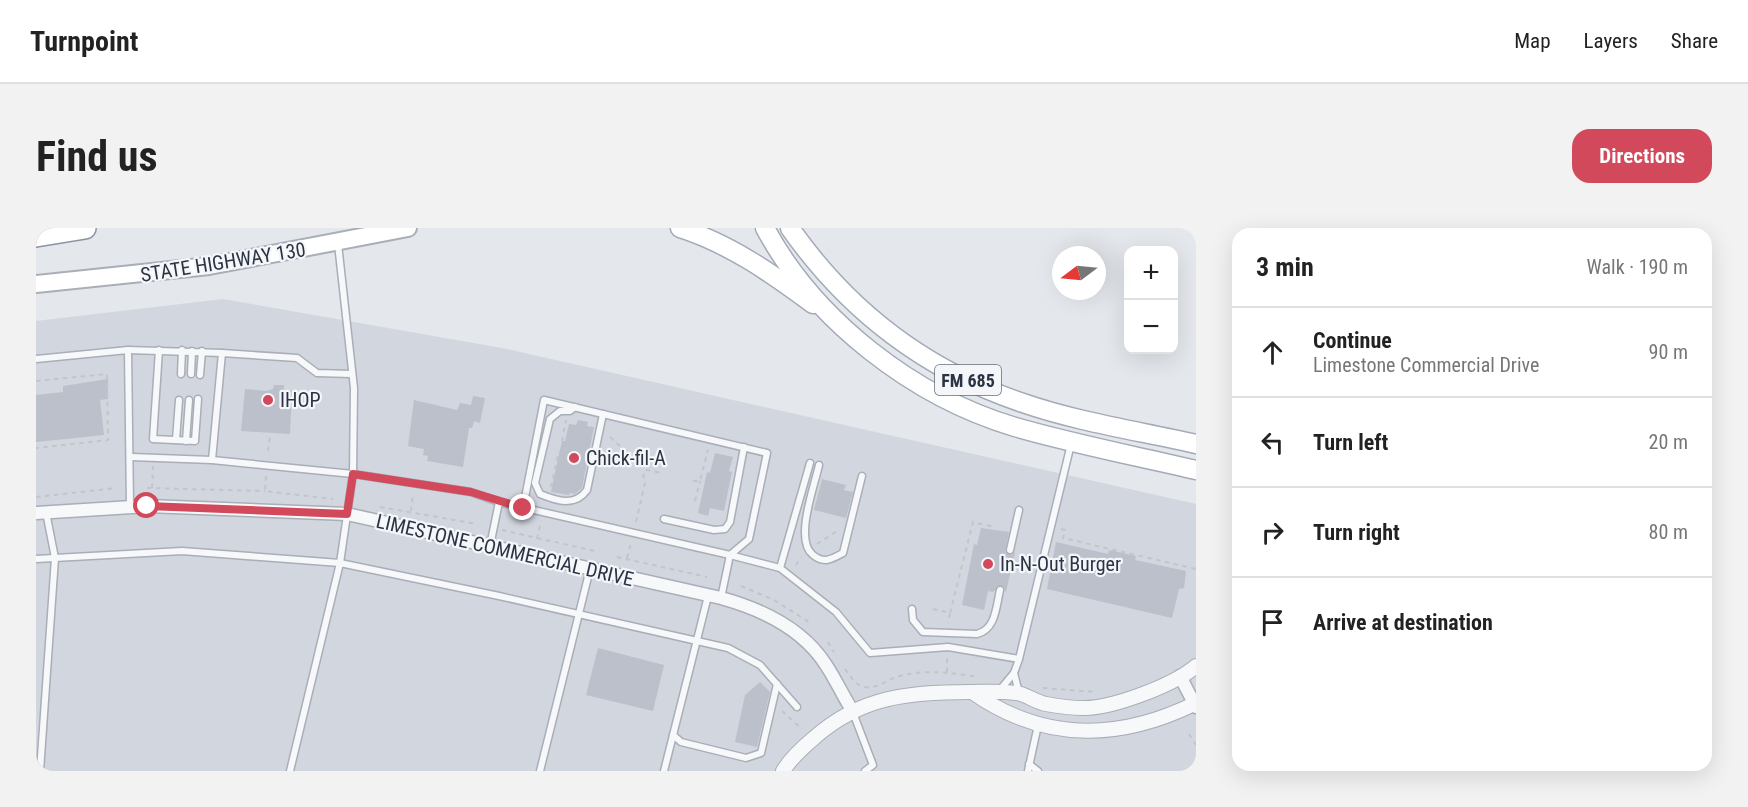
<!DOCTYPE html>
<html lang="en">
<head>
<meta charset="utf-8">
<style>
	:root { --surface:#fff; --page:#f2f2f2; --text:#222; --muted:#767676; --line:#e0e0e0; --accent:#d1495b }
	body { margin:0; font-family:"Roboto Condensed",sans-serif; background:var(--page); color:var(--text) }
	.controls { position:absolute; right:18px; top:18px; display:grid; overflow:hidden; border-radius:12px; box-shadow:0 6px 24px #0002 }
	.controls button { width:54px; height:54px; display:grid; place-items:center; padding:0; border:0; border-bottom:2px solid var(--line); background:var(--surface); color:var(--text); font:30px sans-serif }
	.compass { position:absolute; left:1016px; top:18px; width:54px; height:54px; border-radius:50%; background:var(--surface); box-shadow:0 6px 24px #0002; rotate:254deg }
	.stop { position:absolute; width:18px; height:18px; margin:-14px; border:4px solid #d1495b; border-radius:50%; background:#fff }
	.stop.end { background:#d1495b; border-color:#fff; box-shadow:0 2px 6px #0008 }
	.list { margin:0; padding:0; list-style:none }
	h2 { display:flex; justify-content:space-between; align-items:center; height:78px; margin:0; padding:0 24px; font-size:26px }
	h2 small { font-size:20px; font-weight:400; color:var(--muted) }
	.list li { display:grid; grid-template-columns:39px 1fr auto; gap:18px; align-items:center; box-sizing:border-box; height:90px; padding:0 24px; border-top:2px solid var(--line) }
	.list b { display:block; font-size:22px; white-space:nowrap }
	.list p { margin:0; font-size:20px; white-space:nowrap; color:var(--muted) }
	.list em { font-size:20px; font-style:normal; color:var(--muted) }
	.icon { flex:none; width:33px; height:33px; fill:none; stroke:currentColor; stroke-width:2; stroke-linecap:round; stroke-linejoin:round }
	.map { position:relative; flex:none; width:1160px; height:543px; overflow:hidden; border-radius:18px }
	header { display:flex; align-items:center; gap:36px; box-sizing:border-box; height:84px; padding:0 30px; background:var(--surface); border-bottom:2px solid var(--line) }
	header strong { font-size:28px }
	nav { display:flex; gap:33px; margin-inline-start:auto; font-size:21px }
	.intro { display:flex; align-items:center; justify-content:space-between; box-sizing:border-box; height:144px; padding:0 36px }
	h1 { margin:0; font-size:42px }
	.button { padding:15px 27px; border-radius:18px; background:var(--accent); color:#fff; font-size:21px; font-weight:700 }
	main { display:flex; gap:36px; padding:0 36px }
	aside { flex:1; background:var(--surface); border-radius:18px; box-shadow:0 6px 24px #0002 }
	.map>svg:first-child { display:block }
	.built { fill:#d2d6de }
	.building { fill:#bbc0ca }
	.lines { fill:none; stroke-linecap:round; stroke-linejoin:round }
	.service-casing { stroke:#a9aeb7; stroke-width:9 }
	.minor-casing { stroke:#a9aeb7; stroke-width:15 }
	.tertiary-casing { stroke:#a9aeb7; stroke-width:16 }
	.secondary-casing { stroke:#a9aeb7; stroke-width:20 }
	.primary-casing { stroke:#a3abb8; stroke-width:21 }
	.motorway-casing { stroke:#8b94a3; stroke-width:24 }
	.path { stroke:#c2c5cb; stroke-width:2; stroke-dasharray:4.5 4.5; stroke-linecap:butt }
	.service { stroke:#f7f8fa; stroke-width:6 }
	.minor { stroke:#f7f8fa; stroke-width:12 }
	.tertiary { stroke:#f7f8fa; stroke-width:14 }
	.secondary { stroke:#fff; stroke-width:16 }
	.primary { stroke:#fff; stroke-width:18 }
	.motorway { stroke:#fff; stroke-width:21 }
	.route { stroke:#d1495b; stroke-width:8 }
	.poi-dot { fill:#d1495b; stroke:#f4f6f9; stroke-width:2 }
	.labels { text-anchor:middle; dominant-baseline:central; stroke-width:4.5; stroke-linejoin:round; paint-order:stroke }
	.shield { fill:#f4f6f9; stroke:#676e7b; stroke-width:1.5 }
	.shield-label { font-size:18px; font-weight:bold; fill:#2b3445 }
	.street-label { font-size:20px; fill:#2b3445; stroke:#f4f6f9 }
	.poi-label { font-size:20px; fill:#2b3445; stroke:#f4f6f9; text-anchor:start }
</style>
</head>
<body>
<header>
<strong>Turnpoint</strong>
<nav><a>Map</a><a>Layers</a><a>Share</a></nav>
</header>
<div class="intro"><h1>Find us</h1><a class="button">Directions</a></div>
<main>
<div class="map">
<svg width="1160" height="543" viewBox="0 0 1160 543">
	<rect width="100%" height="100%" fill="#e4e7ec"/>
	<path class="built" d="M 187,71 L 466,120 L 1160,276 L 1160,543 L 0,543 L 0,93 Z"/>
	<g class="building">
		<path d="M 72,151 L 72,171 L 64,172 L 68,207 L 0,214 L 0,167 L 27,164 L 27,158 Z"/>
		<path d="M 238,157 L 248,157 L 248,162 L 256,162 L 254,206 L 205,203 L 209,161 L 230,163 L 237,161 Z"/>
		<path d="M 437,168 L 449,170 L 444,195 L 438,193 L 436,200 L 433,200 L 427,239 L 391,233 L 392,228 L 387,227 L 388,221 L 372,218 L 378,172 L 421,182 L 424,175 L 435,177 Z"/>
		<path d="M 542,192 L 552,194 L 551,198 L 558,199 L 546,260 L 539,266 L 534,265 L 533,267 L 515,264 L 526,213 L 529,213 L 533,196 L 540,197 Z"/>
		<path d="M 679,225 L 697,229 L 693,243 L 696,244 L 688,283 L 674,280 L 672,288 L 662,285 L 671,244 L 674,245 Z"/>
		<path d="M 786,251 L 810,257 L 808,262 L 817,264 L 810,290 L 778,282 Z"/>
		<path d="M 945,300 L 973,304 L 969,324 L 975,327 L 979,324 L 970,364 L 964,357 L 957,364 L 952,363 L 948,382 L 926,377 L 938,316 L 941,317 Z"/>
		<path d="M 1020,314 L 1072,326 L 1073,322 L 1100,328 L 1099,332 L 1150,343 L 1148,360 L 1143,361 L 1136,390 L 1011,361 Z"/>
		<path d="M 562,420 L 628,437 L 617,483 L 550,467 Z"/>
		<path d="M 724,454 L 734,464 L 721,519 L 699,514 L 709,467 Z"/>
	</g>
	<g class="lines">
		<defs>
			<g id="service">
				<path d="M 92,122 L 186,125"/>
				<path d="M 123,122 L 117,211 L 159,213 L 162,171"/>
				<path d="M 0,131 L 92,122 L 94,279"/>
				<path d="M 145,146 L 146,122"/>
				<path d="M 155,146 L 156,123"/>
				<path d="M 316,146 L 281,145 L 261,130 L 186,125 L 176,232 L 317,246 L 435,264 L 463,274"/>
				<path d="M 164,147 L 166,123"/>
				<path d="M 539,179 L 534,183 L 524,183 L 514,191 L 499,255 L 504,266 C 521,273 539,279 551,262 L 567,186"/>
				<path d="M 140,212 L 143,172"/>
				<path d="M 150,213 L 153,172"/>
				<path d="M 95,229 L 176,232"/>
				<path d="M 783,237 C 778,260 758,312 777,327 C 788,336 796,331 807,325 L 826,248"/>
				<path d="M 487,280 L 508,172 L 731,225 L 713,311 L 694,327 L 744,340 L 800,384 L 834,425 L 912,419 L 983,431"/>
				<path d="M 628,291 L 678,302 L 689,301 L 694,294 L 708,219"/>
				<path d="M 454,318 L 463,274 L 694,327 L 685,370"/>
				<path d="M 974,322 L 983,282"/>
				<path d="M 0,331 L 146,323 L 304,335 L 463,368 L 692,420 L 724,437 L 761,479"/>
				<path d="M 744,340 L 774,235"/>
				<path d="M 876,381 L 877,392 L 887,404 L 941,406 C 960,401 960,379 964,362"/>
				<path d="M 978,445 L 983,465"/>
				<path d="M 963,463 L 978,445 L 983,431 L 1035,216"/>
				<path d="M 816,482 L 837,537 L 829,543"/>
				<path d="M 637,507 L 645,514 L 710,530 L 725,525 L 741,456"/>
				<path d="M 993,536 L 1002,543"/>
				<path d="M 4,543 L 19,330 L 10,284"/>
				<path d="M 254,543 L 304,335 L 317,246 L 318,160 L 302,16"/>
				<path d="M 504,543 L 554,341"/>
				<path d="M 628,543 L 672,368"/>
				<path d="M 992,543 L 1002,497"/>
			</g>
			<g id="minor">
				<path d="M 0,285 L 112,278 L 311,286 L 685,370 C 725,381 767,401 790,437 C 800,452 807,468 816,482"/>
				<path d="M 1144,448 L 1160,479"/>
			</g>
			<g id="tertiary">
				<path d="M 936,464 C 1007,514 1083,513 1160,475"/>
				<path d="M 747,543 C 755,530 766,520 778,510 C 825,468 874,464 934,464 C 950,464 964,463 980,465 C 990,466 999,474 1010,476 C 1021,478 1034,480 1046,480 C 1075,481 1138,457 1160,438"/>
			</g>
			<path id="secondary" d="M 0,56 L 173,38 L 372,0"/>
			<g id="primary">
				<path d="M 644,0 C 694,16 735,45 777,76"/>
				<path d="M 729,0 C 779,93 878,169 979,199 C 1038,216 1100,228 1160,242"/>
				<path d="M 754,0 C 812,83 891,143 987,175 C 1042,194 1103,203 1160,216"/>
			</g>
			<path id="motorway" d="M 0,8 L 49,0"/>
		</defs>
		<use href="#service" class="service-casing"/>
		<use href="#minor" class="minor-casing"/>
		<use href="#tertiary" class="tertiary-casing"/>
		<use href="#secondary" class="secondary-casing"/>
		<use href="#primary" class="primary-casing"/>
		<use href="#motorway" class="motorway-casing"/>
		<g class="path">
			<path d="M 0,153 L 71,146 L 72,212 L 0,220"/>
			<path d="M 574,209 L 586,220"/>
			<path d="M 526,213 L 530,192"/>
			<path d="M 232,223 L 234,208"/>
			<path d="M 230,248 L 229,263 L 297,271"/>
			<path d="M 657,253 L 664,253 L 672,222"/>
			<path d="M 515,259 L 523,223"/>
			<path d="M 111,260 L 229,263"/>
			<path d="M 116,260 L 117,238"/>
			<path d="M 0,269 L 81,260"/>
			<path d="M 659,273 L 664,253"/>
			<path d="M 344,279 L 441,296"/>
			<path d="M 375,283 L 377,265"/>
			<path d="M 600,294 L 609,255 L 607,245 L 611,242 L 626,245"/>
			<path d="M 1025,301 L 1029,302 L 1027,310 L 1160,341"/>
			<path d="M 466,302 L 559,323"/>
			<path d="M 501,311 L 505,293"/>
			<path d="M 781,316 L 801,303"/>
			<path d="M 581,329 L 671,349"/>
			<path d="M 591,330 L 595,315"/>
			<path d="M 760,337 L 765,329"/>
			<path d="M 705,358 L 738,372 L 773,394"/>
			<path d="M 897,381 L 914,385 L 912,395"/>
			<path d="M 914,385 L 937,294 L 958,299"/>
			<path d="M 792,414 L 798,424"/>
			<path d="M 809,441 C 815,449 819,457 829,459 C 842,461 852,451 864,448 C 891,441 916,445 943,449"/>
			<path d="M 911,444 L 911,429"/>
			<path d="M 1007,460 L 1061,464"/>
			<path d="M 746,483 L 766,501"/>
			<path d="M 1153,506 L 1160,517"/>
		</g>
		<use href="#service" class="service"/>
		<use href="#minor" class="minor"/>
		<use href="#tertiary" class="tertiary"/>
		<use href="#secondary" class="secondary"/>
		<use href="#primary" class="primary"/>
		<use href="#motorway" class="motorway"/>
	</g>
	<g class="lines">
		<path class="route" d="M 111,278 L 311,286 L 317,246 L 435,264 L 487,280"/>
	</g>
	<g class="poi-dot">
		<circle cx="232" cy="172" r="6"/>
		<circle cx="538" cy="230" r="6"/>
		<circle cx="952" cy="336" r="6"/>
	</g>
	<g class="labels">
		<rect class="shield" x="899" y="137" width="66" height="30" rx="4.5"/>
		<g class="shield-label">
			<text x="932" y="152">FM 685</text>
		</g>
		<g class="street-label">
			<text transform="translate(187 34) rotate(-9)">STATE HIGHWAY 130</text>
			<text transform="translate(469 322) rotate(13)">LIMESTONE COMMERCIAL DRIVE</text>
		</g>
		<g class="poi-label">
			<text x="244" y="172">IHOP</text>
			<text x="550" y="230">Chick-fil-A</text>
			<text x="964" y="336">In-N-Out Burger</text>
		</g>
	</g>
</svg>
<div class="controls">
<button>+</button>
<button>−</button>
</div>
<svg class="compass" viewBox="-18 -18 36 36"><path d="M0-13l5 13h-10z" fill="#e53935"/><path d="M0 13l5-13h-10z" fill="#767676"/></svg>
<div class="stop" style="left:111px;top:278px"></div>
<div class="stop end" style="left:487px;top:280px"></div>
</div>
<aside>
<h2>3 min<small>Walk · 190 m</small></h2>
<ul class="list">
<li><svg class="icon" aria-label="ahead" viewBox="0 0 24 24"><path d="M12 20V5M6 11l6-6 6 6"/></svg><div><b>Continue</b><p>Limestone Commercial Drive</p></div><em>90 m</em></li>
<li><svg class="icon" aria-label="left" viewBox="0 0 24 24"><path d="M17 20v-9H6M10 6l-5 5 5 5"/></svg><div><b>Turn left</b></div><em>20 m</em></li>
<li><svg class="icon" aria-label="right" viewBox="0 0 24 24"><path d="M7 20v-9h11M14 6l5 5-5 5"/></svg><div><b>Turn right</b></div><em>80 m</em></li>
<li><svg class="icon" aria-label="arrive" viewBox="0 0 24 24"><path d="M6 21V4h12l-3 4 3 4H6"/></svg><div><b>Arrive at destination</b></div></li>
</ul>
</aside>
</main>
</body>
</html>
